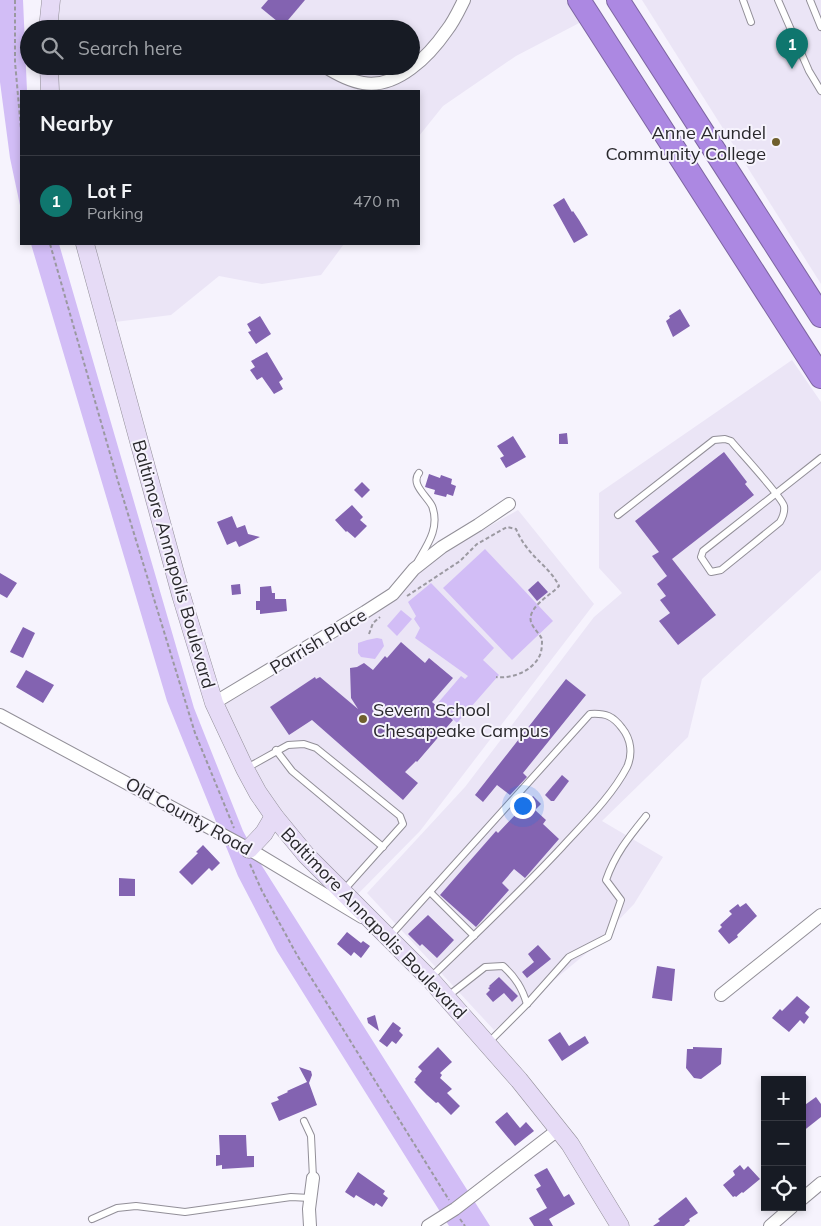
<!DOCTYPE html>
<html lang="en">
<head>
<meta charset="utf-8">
<style>
	:root { --surface:#171b24; --page:#20242c; --text:#f1f3f6; --muted:#9ea1a6; --line:#363941; --accent:#0f766e }
	body { margin:0; font-family:Mulish,sans-serif; background:var(--page); color:var(--text) }
	.controls { position:absolute; right:15px; bottom:15px; display:grid; overflow:hidden; border-radius:0px; box-shadow:0 2px 8px #0003 }
	.controls button { width:45px; height:45px; display:grid; place-items:center; padding:0; border:0; border-bottom:1px solid var(--line); background:var(--surface); color:var(--text); font:25px sans-serif }
	.you { position:absolute; left:522px; top:805px; width:18px; height:18px; margin:-12px; border:4px solid #fff; border-radius:50%; background:#1a73e8; box-shadow:0 0 0 8px #1a73e833 }
	.badge { display:grid; place-items:center; width:32px; height:32px; border-radius:50%; background:var(--accent); color:#fff; font-size:16px; font-weight:700 }
	.pin { position:absolute; translate:-50% -41px; filter:drop-shadow(0 1px 2px #0008) }
	.pin::after { content:''; position:absolute; top:26px; width:18px; height:15px; background:inherit; clip-path:polygon(0 0,100% 0,50% 100%) }
	.list { margin:0; padding:0; list-style:none }
	h2 { display:flex; justify-content:space-between; align-items:center; height:65px; margin:0; padding:0 20px; font-size:21px }
	h2 small { font-size:16px; font-weight:400; color:var(--muted) }
	.list li { display:grid; grid-template-columns:32px 1fr auto; gap:15px; align-items:center; box-sizing:border-box; height:90px; padding:0 20px; border-top:1px solid var(--line) }
	.list b { display:block; font-size:19px; white-space:nowrap }
	.list p { margin:0; font-size:16px; white-space:nowrap; color:var(--muted) }
	.list em { font-size:16px; font-style:normal; color:var(--muted) }
	.icon { flex:none; width:28px; height:28px; fill:none; stroke:currentColor; stroke-width:2; stroke-linecap:round; stroke-linejoin:round }
	.map { position:relative; flex:none; width:821px; height:1226px; overflow:hidden }
	.search { position:absolute; background:var(--surface); box-shadow:0 2px 8px #0003; left:20px; top:20px; width:400px; height:55px; display:flex; align-items:center; gap:12px; box-sizing:border-box; padding:0 18px; border-radius:28px; color:var(--muted); font-size:19px }
	.panel { position:absolute; background:var(--surface); box-shadow:0 2px 8px #0003; left:20px; top:90px; width:400px; height:155px; border-radius:0px }
	.map>svg:first-child { display:block }
	.built { fill:#ebe5f6 }
	.green { fill:#d2bdf6 }
	.building { fill:#8363b1 }
	.lines { fill:none; stroke-linecap:round; stroke-linejoin:round }
	.lane-casing { stroke:#928f98; stroke-width:8 }
	.street-casing { stroke:#928f98; stroke-width:14 }
	.secondary-casing { stroke:#928f98; stroke-width:19 }
	.highway-casing { stroke:#7e66a2; stroke-width:24 }
	.path { stroke:#9b99a1; stroke-width:2; stroke-dasharray:4 2.5; stroke-linecap:butt }
	.lane { stroke:#fff; stroke-width:6 }
	.street { stroke:#fff; stroke-width:12 }
	.secondary { stroke:#e6dbf6; stroke-width:18 }
	.highway { stroke:#ac88e2; stroke-width:22 }
	.poi-dot { fill:#6f5f2d; stroke:#f6f3fd; stroke-width:2 }
	.labels { text-anchor:middle; dominant-baseline:central; stroke-width:4; stroke-linejoin:round; paint-order:stroke }
	.poi-label { font-size:18px; fill:#29282c; stroke:#f6f3fd; text-anchor:end }
	.street-label { font-size:18px; fill:#29282c; stroke:#f6f3fd }
</style>
</head>
<body>
<div class="map">
<svg width="821" height="1226" viewBox="0 0 821 1226">
	<rect width="100%" height="100%" fill="#f6f3fd"/>
	<g class="built">
		<path d="M 51,0 L 569,0 L 583,21 L 516,56 L 443,106 L 419,136 L 419,91 L 50,91 L 49,66 L 411,66 L 411,29 L 48,29 Z"/>
		<path d="M 642,0 L 821,0 L 821,284 Z"/>
		<path d="M 85,244 L 344,244 L 321,275 L 262,284 L 219,276 L 171,315 L 107,323 Z"/>
		<path d="M 792,360 L 821,402 L 821,570 L 702,679 L 688,737 L 602,821 L 663,857 L 634,904 L 589,951 L 494,1030 L 367,893 L 465,787 L 594,617 L 622,593 L 599,568 L 599,493 Z"/>
		<path d="M 518,510 L 594,604 L 420,831 L 351,901 L 278,822 L 214,703 L 365,612 L 414,569 Z"/>
	</g>
	<g class="green">
		<path d="M 0,0 L 23,0 L 27,91 L 21,91 L 21,210 L 10,158 L 0,82 Z"/>
		<path d="M 31,244 L 59,244 L 194,708 L 243,831 L 262,866 L 490,1226 L 449,1226 L 277,951 L 238,876 L 167,701 Z"/>
		<path d="M 485,549 L 553,621 L 512,660 L 443,588 Z"/>
		<path d="M 431,583 L 494,648 L 483,660 L 499,675 L 457,723 L 437,704 L 461,676 L 465,679 L 468,676 L 415,638 L 420,628 L 414,619 L 416,616 L 408,602 Z"/>
		<path d="M 401,610 L 412,619 L 397,636 L 387,626 Z"/>
		<path d="M 377,638 L 382,639 L 384,646 L 375,659 L 361,657 L 358,653 L 358,643 L 367,640 Z"/>
	</g>
	<g class="building">
		<path d="M 268,0 L 305,0 L 283,26 L 261,8 Z"/>
		<path d="M 564,198 L 572,212 L 573,211 L 579,220 L 588,235 L 574,243 L 553,205 Z"/>
		<path d="M 680,309 L 690,326 L 673,337 L 666,321 L 670,318 L 669,316 Z"/>
		<path d="M 260,316 L 271,334 L 256,344 L 248,332 L 251,331 L 247,324 Z"/>
		<path d="M 267,352 L 283,379 L 279,382 L 283,389 L 274,394 L 262,377 L 257,380 L 250,370 L 255,367 L 251,361 Z"/>
		<path d="M 567,433 L 568,444 L 559,444 L 559,434 Z"/>
		<path d="M 513,436 L 526,457 L 506,468 L 500,458 L 504,456 L 497,446 Z"/>
		<path d="M 724,452 L 747,482 L 745,484 L 754,495 L 672,559 L 716,615 L 678,645 L 659,621 L 670,613 L 660,600 L 666,596 L 657,584 L 667,576 L 652,556 L 659,552 L 635,521 Z"/>
		<path d="M 429,474 L 440,478 L 441,475 L 452,479 L 451,484 L 456,486 L 453,496 L 447,494 L 446,497 L 434,494 L 435,490 L 425,487 Z"/>
		<path d="M 362,482 L 370,490 L 362,498 L 354,490 Z"/>
		<path d="M 352,505 L 363,517 L 360,520 L 367,526 L 355,538 L 347,531 L 346,532 L 335,520 Z"/>
		<path d="M 232,516 L 237,528 L 245,525 L 248,534 L 260,537 L 239,547 L 236,541 L 227,545 L 217,522 Z"/>
		<path d="M 0,573 L 17,583 L 7,598 L 0,594 Z"/>
		<path d="M 538,581 L 548,592 L 537,601 L 528,590 Z"/>
		<path d="M 240,584 L 241,594 L 232,595 L 231,585 Z"/>
		<path d="M 271,586 L 272,593 L 275,593 L 275,599 L 286,599 L 287,611 L 260,614 L 260,610 L 256,610 L 256,601 L 260,601 L 260,587 Z"/>
		<path d="M 23,627 L 35,633 L 23,658 L 10,652 Z"/>
		<path d="M 401,642 L 425,663 L 429,658 L 453,678 L 432,702 L 453,720 L 417,762 L 416,761 L 405,772 L 418,783 L 403,800 L 312,720 L 289,735 L 270,707 L 315,677 L 316,679 L 320,677 L 358,709 L 351,698 L 350,668 L 357,667 L 364,663 L 373,670 L 385,656 L 387,658 Z"/>
		<path d="M 26,670 L 54,685 L 43,703 L 16,687 Z"/>
		<path d="M 566,679 L 586,695 L 523,773 L 527,777 L 510,795 L 497,785 L 483,802 L 475,795 Z"/>
		<path d="M 562,775 L 569,781 L 554,801 L 551,801 L 545,795 Z"/>
		<path d="M 533,796 L 541,804 L 535,810 L 546,820 L 543,824 L 559,839 L 525,878 L 514,869 L 502,883 L 509,890 L 476,927 L 440,895 L 496,831 L 498,833 Z"/>
		<path d="M 203,845 L 220,863 L 212,871 L 209,868 L 192,885 L 179,872 L 198,853 L 196,852 Z"/>
		<path d="M 119,878 L 135,879 L 135,896 L 119,896 Z"/>
		<path d="M 746,903 L 757,916 L 737,935 L 738,937 L 729,944 L 718,931 L 722,927 L 720,925 L 732,914 L 729,911 L 738,904 L 740,907 Z"/>
		<path d="M 428,915 L 454,940 L 437,958 L 422,944 L 420,946 L 408,934 Z"/>
		<path d="M 347,932 L 361,943 L 363,941 L 370,946 L 361,958 L 354,952 L 351,956 L 337,944 Z"/>
		<path d="M 538,945 L 551,959 L 527,978 L 522,972 L 534,962 L 528,954 Z"/>
		<path d="M 657,966 L 675,969 L 672,1001 L 652,998 Z"/>
		<path d="M 499,977 L 518,996 L 512,1002 L 504,993 L 493,1002 L 486,994 L 490,990 L 488,988 L 490,987 L 489,986 Z"/>
		<path d="M 797,996 L 810,1007 L 805,1013 L 809,1017 L 804,1024 L 800,1020 L 789,1032 L 772,1018 L 780,1009 L 782,1011 Z"/>
		<path d="M 375,1015 L 379,1031 L 368,1023 L 367,1018 Z"/>
		<path d="M 393,1022 L 401,1028 L 399,1031 L 403,1035 L 396,1044 L 392,1041 L 387,1047 L 379,1041 Z"/>
		<path d="M 560,1032 L 569,1046 L 585,1036 L 589,1043 L 562,1061 L 548,1040 Z"/>
		<path d="M 438,1047 L 452,1062 L 440,1073 L 442,1075 L 440,1078 L 452,1089 L 447,1093 L 460,1106 L 451,1115 L 438,1102 L 436,1103 L 427,1095 L 414,1082 L 416,1080 L 415,1079 L 422,1071 L 418,1067 Z"/>
		<path d="M 693,1047 L 722,1048 L 721,1064 L 701,1079 L 694,1078 L 686,1068 L 687,1049 L 693,1049 Z"/>
		<path d="M 299,1067 L 311,1071 L 312,1075 L 309,1083 L 317,1105 L 279,1121 L 271,1103 L 279,1100 L 277,1097 L 288,1092 L 287,1091 L 307,1082 Z"/>
		<path d="M 816,1097 L 821,1104 L 821,1117 L 802,1132 L 802,1107 Z"/>
		<path d="M 507,1112 L 520,1128 L 526,1122 L 534,1131 L 515,1146 L 495,1122 Z"/>
		<path d="M 219,1135 L 246,1135 L 247,1156 L 254,1156 L 254,1167 L 222,1169 L 222,1165 L 216,1166 L 216,1155 L 220,1155 Z"/>
		<path d="M 740,1165 L 744,1170 L 748,1166 L 760,1179 L 743,1193 L 742,1192 L 736,1197 L 735,1196 L 733,1197 L 723,1185 L 735,1175 L 733,1171 Z"/>
		<path d="M 547,1168 L 564,1197 L 569,1194 L 575,1204 L 549,1219 L 553,1226 L 534,1226 L 529,1218 L 547,1208 L 536,1189 L 541,1186 L 534,1175 Z"/>
		<path d="M 358,1172 L 385,1191 L 383,1194 L 388,1198 L 382,1207 L 376,1203 L 374,1206 L 356,1195 L 354,1198 L 345,1192 Z"/>
		<path d="M 686,1197 L 698,1213 L 689,1219 L 690,1221 L 684,1226 L 653,1226 L 660,1221 L 658,1219 Z"/>
	</g>
	<g class="lines">
		<defs>
			<g id="lane">
				<path d="M 743,0 L 751,22"/>
				<path d="M 778,0 L 809,71 L 821,91"/>
				<path d="M 810,0 L 821,27"/>
				<path d="M 618,515 L 714,440 L 725,439 L 731,441 C 740,452 782,497 784,506 C 785,512 783,517 780,522 L 721,570 L 711,572 L 701,557 L 703,551 L 821,458"/>
				<path d="M 418,561 C 428,544 440,527 432,506 C 427,496 410,484 419,473"/>
				<path d="M 276,750 L 292,771 L 383,847"/>
				<path d="M 245,769 L 288,745 L 304,744 L 316,748 L 400,816 L 403,824 L 343,891"/>
				<path d="M 430,892 L 474,936"/>
				<path d="M 390,936 L 590,714 C 606,713 613,716 622,728 C 631,739 633,754 627,767 C 612,796 584,823 562,847 C 520,892 475,935 430,978"/>
				<path d="M 448,996 L 485,967 L 503,966 C 516,978 522,988 527,1004"/>
				<path d="M 489,1042 L 527,1004 L 569,957 L 608,937 L 621,900 L 606,880 C 615,854 629,837 646,816"/>
				<path d="M 304,1121 L 311,1136 L 313,1178"/>
				<path d="M 92,1219 L 117,1208 L 136,1206 L 185,1212 L 291,1197 L 310,1198"/>
			</g>
			<g id="street">
				<path d="M 324,66 C 335,73 349,81 363,83 C 397,89 429,56 447,30 C 454,21 459,10 464,0"/>
				<path d="M 214,703 L 365,612 L 393,594 L 414,569 L 442,547 L 478,525 L 509,504"/>
				<path d="M 0,715 L 249,849 L 362,917"/>
				<path d="M 721,995 L 821,915"/>
				<path d="M 802,1199 L 821,1183"/>
				<path d="M 310,1226 L 309,1209 L 313,1178"/>
				<path d="M 428,1226 L 455,1209 L 559,1129"/>
				<path d="M 770,1226 L 792,1207"/>
			</g>
			<g id="secondary">
				<path d="M 48,29 L 51,0"/>
				<path d="M 49,66 L 50,91"/>
				<path d="M 85,244 L 181,595 L 214,703 L 245,769 L 258,793 L 274,816 L 306,855 L 430,979 L 519,1080 L 570,1144 L 620,1226"/>
				<path d="M 249,849 L 264,833 L 274,816"/>
			</g>
			<g id="highway">
				<path d="M 579,0 L 821,377"/>
				<path d="M 618,0 L 821,316"/>
			</g>
		</defs>
		<use href="#lane" class="lane-casing"/>
		<use href="#street" class="street-casing"/>
		<use href="#secondary" class="secondary-casing"/>
		<use href="#highway" class="highway-casing"/>
		<g class="path">
			<path d="M 15,0 L 15,62 L 21,129"/>
			<path d="M 50,244 L 117,478 L 195,733 L 234,828"/>
			<path d="M 407,596 L 460,561 L 477,544 L 507,527 L 516,529 C 519,536 523,543 528,549 C 538,562 552,571 559,586 C 551,595 527,607 531,622 C 533,628 539,633 542,639 C 542,644 542,650 540,655 C 533,671 512,679 496,677"/>
			<path d="M 369,634 L 373,623 L 380,617"/>
			<path d="M 250,864 L 262,891 L 297,955 L 449,1200"/>
			<path d="M 460,1219 L 465,1226"/>
		</g>
		<use href="#lane" class="lane"/>
		<use href="#street" class="street"/>
		<use href="#secondary" class="secondary"/>
		<use href="#highway" class="highway"/>
	</g>
	<g class="poi-dot">
		<circle cx="776" cy="142" r="5"/>
		<circle cx="363" cy="719" r="5"/>
	</g>
	<g class="labels">
		<g class="poi-label">
			<text x="766" y="132">Anne Arundel<tspan x="766" dy="21">Community College</tspan></text>
			<text x="373" y="709" text-anchor="start">Severn School<tspan x="373" dy="21">Chesapeake Campus</tspan></text>
		</g>
		<g class="street-label">
			<text transform="translate(174 564) rotate(74)">Baltimore Annapolis Boulevard</text>
			<text transform="translate(318 641) rotate(-31)">Parrish Place</text>
			<text transform="translate(189 816) rotate(29)">Old County Road</text>
			<text transform="translate(374 923) rotate(46)">Baltimore Annapolis Boulevard</text>
		</g>
	</g>
</svg>
<div class="controls">
<button>+</button>
<button>−</button>
<button><svg class="icon" aria-label="locate" viewBox="0 0 24 24"><circle cx="12" cy="12" r="6"/><path d="M12 2v4M12 18v4M2 12h4M18 12h4"/></svg></button>
</div>
<div class="you"></div>
<div class="pin badge" style="left:792px;top:69px">1</div>
<div class="search"><svg class="icon" aria-label="search" viewBox="0 0 24 24"><circle cx="10" cy="10" r="6"/><path d="M15 15l6 6"/></svg>Search here</div>
<section class="panel">
<h2>Nearby<small></small></h2>
<ul class="list">
<li><span class="badge">1</span><div><b>Lot F</b><p>Parking</p></div><em>470 m</em></li>
</ul>
</section>
</div>
</body>
</html>
